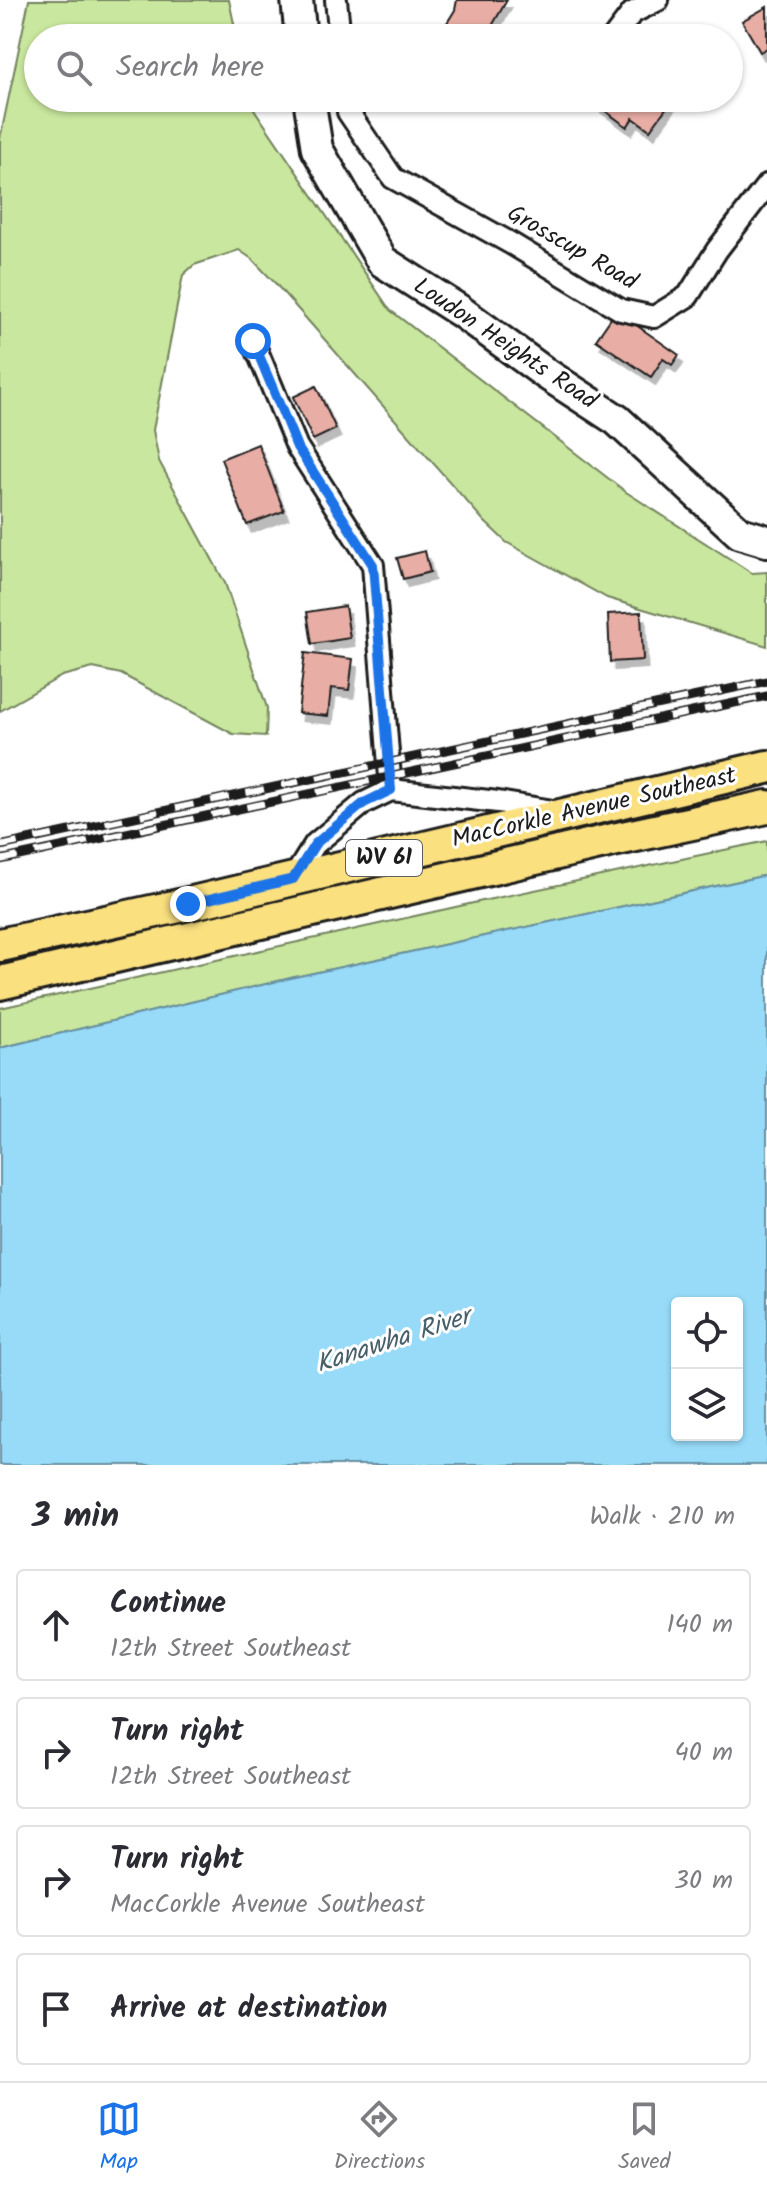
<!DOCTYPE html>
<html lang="en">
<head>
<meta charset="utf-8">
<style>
	:root { --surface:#fff; --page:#f7f7f7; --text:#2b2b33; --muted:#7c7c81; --line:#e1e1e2; --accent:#1a73e8 }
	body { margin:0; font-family:Kalam,sans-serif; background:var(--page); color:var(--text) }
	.controls { position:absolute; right:24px; bottom:24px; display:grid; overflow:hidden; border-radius:8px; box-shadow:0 2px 6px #0004 }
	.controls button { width:72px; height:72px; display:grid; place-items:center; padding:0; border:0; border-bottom:2px solid var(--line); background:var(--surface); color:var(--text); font:40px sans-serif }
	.stop { position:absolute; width:24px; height:24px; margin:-18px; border:6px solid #1a73e8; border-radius:50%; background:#fff }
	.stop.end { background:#1a73e8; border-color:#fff; box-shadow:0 2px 8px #0008 }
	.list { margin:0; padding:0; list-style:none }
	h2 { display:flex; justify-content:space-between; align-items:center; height:104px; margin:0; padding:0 32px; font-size:34px }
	h2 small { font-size:26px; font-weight:400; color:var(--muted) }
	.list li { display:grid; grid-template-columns:52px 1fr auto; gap:24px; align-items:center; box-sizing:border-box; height:112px; margin:0 16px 16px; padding:0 16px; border:2px solid var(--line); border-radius:8px }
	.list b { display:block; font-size:30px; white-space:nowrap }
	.list p { margin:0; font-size:26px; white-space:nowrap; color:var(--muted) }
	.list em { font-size:26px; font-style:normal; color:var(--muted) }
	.icon { flex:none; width:44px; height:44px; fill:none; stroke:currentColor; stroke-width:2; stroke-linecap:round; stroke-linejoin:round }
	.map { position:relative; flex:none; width:767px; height:1465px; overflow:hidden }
	.search { position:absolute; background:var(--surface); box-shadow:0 2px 6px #0004; left:24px; right:24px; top:24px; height:88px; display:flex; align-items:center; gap:20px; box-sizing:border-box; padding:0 28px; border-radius:44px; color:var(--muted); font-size:30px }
	.sheet { height:616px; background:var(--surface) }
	nav { display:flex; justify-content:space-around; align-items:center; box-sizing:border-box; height:112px; border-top:2px solid var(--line); background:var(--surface); font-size:22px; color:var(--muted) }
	nav a { display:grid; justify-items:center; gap:4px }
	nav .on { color:var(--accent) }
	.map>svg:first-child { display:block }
	.green { fill:#c9e79e; stroke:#72825d; stroke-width:2 }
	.water { fill:#97dbf9; stroke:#668fa1; stroke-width:2; fill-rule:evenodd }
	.building { fill:#e8aea5; stroke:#1c1c1c; stroke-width:2; filter:url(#shadow) }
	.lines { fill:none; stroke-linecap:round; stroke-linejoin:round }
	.street-casing { stroke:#1c1c1c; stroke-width:26 }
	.secondary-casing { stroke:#1c1c1c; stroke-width:36 }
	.primary-casing { stroke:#1c1c1c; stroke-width:38 }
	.street { stroke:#fff; stroke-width:20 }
	.secondary { stroke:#fff; stroke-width:30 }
	.primary { stroke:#fbe080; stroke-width:32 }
	.rail-casing { stroke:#1c1c1c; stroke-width:9 }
	.rail { stroke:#fff; stroke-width:6; stroke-dasharray:18; stroke-linecap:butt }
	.route { stroke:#1a73e8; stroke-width:10 }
	.labels { text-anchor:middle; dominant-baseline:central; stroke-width:6; stroke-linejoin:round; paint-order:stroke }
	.shield { fill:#fff; stroke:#606060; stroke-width:2 }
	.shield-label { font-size:22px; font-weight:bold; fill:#1c1c1c }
	.street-label { font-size:24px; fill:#1c1c1c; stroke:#fff }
	.water-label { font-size:26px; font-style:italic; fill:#475f69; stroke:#fff }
</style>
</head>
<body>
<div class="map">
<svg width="767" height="1465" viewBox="0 0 767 1465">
	<defs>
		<filter id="shadow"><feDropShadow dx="4.5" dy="8" stdDeviation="0" flood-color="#0004"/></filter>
	</defs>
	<rect width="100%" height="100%" fill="#fff"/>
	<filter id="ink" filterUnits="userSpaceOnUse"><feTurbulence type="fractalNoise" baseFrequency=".0125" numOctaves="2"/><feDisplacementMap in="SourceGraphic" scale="16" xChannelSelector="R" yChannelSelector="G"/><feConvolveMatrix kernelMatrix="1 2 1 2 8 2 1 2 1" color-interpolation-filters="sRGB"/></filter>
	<g filter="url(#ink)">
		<g class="green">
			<path d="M 29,0 L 229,0 L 237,38 L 38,38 L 38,98 L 250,98 L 252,106 L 390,310 L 626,492 L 752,573 L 767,572 L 767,646 L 607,598 L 506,542 L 484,521 L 275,283 L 252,259 L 239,250 L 194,265 L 183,275 L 153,430 L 159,461 L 225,583 L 267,708 L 266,736 L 233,734 L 121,674 L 93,668 L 62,676 L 0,711 L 0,139 Z"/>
			<path d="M 767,841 L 767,875 L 295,977 L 0,1048 L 0,1008 L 487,900 Z"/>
		</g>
		<path class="water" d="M 767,875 L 767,1465 L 0,1465 L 0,1048 L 295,977 ZM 677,1303 L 737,1303 L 737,1435 L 677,1435 Z"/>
		<g class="building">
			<path d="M 457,0 L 507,0 L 485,38 L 473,38 L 447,23 L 455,10 Z"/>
			<path d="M 767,7 L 767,48 L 760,52 L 742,21 Z"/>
			<path d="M 447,26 L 469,38 L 441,38 Z"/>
			<path d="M 594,98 L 663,98 L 670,103 L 650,130 L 633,118 L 627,127 L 592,101 Z"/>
			<path d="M 616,311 L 679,355 L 672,365 L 663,359 L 651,377 L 596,340 Z"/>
			<path d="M 316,386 L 336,429 L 313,440 L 293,397 Z"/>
			<path d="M 258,444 L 284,511 L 247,525 L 221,459 Z"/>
			<path d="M 425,551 L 430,572 L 403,579 L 397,558 Z"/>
			<path d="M 345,606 L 350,638 L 312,644 L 307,612 Z"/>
			<path d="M 641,612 L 643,660 L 610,662 L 608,614 Z"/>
			<path d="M 305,653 L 353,659 L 349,690 L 331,688 L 328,716 L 298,713 Z"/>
		</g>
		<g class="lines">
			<defs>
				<g id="street">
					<path d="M 336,0 L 340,38"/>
					<path d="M 613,38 L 632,13 L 658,0"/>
					<path d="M 347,98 L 348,112 L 393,178 L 512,244 L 621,310 L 654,317 L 688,296 L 717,250 L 767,185"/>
					<path d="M 253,341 L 297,447 L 373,565 L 391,790"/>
					<path d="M 293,879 L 315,844 L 364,803 L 391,790 L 498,802 L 553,811"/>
				</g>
				<g id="secondary">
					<path d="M 297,0 L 301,38"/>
					<path d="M 309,98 L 317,149 L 382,261 L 460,311 L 545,373 L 617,420 L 740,533 L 767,541"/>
				</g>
				<g id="primary">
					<path d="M 0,945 L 188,904 L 767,767"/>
					<path d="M 0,983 L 613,840 L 767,807"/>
				</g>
			</defs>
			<use href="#street" class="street-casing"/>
			<use href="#secondary" class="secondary-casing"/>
			<use href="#primary" class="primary-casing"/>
			<use href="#street" class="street"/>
			<use href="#secondary" class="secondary"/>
			<use href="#primary" class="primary"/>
			<defs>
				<g id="rail">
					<path d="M 0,846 L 767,681"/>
					<path d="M 0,860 L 767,696"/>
				</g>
			</defs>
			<use href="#rail" class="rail-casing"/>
			<use href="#rail" class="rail"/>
		</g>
	</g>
	<g class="lines" filter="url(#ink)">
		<path class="route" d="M 188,904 L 293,879 L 315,844 L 364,803 L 391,790 L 373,565 L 297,447 L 253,341"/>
	</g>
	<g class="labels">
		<rect class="shield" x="346" y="840" width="76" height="36" rx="6"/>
		<g class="shield-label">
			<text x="384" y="858">WV 61</text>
		</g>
		<g class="street-label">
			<text transform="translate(572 248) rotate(30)">Grosscup Road</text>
			<text transform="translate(505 344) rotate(34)">Loudon Heights Road</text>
			<text transform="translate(594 808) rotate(-13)">MacCorkle Avenue Southeast</text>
		</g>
		<g class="water-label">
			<text transform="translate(393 1341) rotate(-18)">Kanawha River</text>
		</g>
	</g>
</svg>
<div class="controls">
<button><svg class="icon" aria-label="locate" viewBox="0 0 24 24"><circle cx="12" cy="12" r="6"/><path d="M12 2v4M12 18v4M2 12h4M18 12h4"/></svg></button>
<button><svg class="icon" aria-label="layers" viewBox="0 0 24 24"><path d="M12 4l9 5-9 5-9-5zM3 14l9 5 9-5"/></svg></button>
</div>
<div class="stop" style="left:253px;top:341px"></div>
<div class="stop end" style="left:188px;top:904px"></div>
<div class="search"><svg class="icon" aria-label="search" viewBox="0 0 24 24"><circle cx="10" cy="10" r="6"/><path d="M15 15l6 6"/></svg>Search here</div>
</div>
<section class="sheet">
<h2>3 min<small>Walk · 210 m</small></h2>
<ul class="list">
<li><svg class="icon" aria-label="ahead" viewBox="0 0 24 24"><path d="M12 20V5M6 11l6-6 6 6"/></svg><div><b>Continue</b><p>12th Street Southeast</p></div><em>140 m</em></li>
<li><svg class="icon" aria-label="right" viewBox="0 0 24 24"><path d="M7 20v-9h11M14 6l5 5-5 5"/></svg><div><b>Turn right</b><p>12th Street Southeast</p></div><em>40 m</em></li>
<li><svg class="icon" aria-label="right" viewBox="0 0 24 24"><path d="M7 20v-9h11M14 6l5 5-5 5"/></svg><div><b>Turn right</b><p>MacCorkle Avenue Southeast</p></div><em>30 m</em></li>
<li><svg class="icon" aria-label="arrive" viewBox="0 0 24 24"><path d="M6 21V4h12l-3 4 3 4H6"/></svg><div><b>Arrive at destination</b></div></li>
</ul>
</section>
<nav>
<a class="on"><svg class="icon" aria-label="map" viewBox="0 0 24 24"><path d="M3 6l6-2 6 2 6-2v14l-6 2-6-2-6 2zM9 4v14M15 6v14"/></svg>Map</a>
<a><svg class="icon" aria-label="directions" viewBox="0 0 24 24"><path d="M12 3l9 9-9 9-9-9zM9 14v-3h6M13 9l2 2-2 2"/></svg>Directions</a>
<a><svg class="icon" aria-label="saved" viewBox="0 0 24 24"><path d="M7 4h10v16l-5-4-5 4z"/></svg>Saved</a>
</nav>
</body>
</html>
